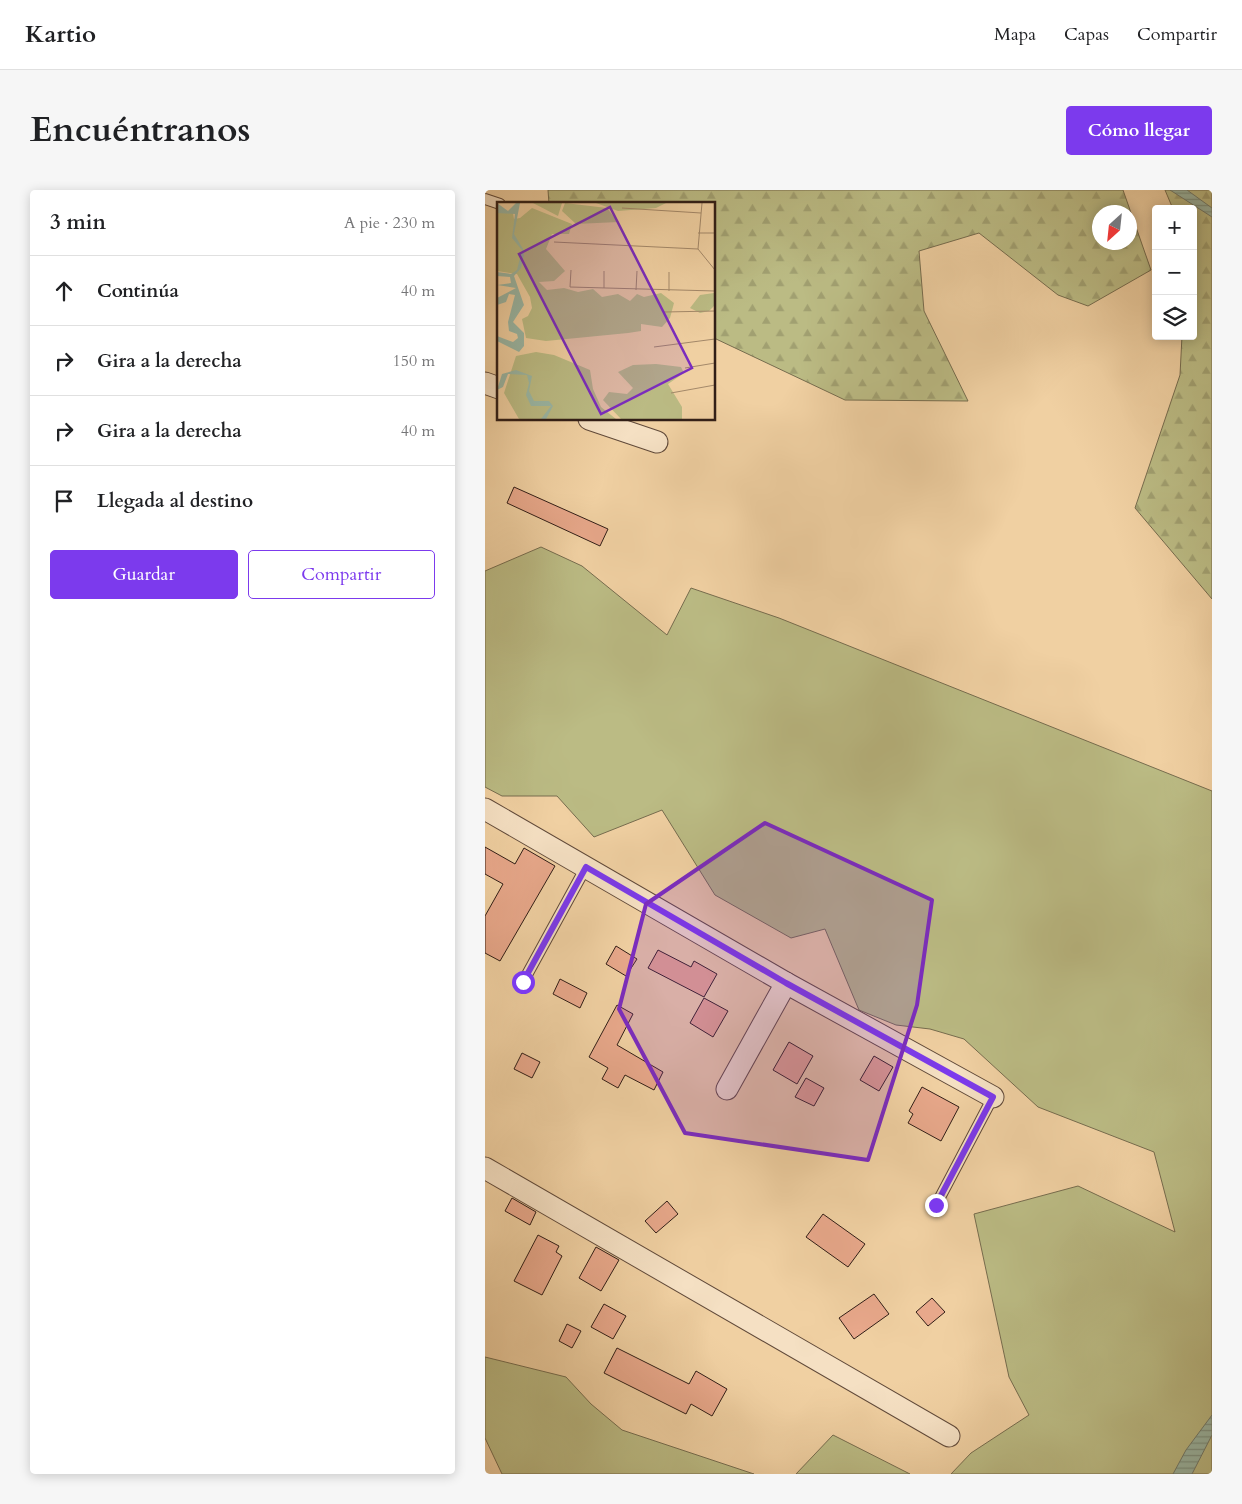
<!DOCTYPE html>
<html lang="es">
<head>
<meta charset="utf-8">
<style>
	:root { --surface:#fff; --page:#f6f6f6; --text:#202124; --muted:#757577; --line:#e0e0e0; --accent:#7c3aed }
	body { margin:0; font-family:Cardo,serif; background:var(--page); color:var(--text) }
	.controls { position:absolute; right:15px; top:15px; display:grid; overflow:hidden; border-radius:5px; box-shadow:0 2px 12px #0003 }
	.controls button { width:45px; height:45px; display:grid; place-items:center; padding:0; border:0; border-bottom:1px solid var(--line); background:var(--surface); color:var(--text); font:25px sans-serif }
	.compass { position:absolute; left:607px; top:15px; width:45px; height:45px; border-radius:50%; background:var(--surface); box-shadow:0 2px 12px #0003; rotate:207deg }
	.stop { position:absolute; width:15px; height:15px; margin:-11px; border:4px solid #7c3aed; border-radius:50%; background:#fff }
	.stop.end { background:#7c3aed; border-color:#fff; box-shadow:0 1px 5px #0008 }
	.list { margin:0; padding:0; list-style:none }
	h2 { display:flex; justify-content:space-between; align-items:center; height:65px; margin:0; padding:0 20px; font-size:21px }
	h2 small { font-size:16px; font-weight:400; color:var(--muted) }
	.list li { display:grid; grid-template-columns:32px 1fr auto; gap:15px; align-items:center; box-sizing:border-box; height:70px; padding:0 20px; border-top:1px solid var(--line) }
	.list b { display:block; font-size:19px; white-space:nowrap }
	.list em { font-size:16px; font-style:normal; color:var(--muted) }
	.actions { display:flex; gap:10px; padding:15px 20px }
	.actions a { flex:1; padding:11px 0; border:1px solid var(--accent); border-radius:5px; text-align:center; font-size:18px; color:var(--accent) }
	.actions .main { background:var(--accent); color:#fff }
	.icon { flex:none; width:28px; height:28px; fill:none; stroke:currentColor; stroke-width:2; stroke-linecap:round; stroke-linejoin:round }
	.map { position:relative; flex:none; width:727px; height:1284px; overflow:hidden; border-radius:5px }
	header { display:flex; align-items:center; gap:30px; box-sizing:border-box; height:70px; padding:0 25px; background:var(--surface); border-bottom:1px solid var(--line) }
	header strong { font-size:24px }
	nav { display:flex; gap:28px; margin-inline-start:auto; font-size:18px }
	.intro { display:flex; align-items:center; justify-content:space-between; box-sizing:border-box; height:120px; padding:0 30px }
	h1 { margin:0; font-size:35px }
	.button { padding:12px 22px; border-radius:5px; background:var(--accent); color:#fff; font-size:18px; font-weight:700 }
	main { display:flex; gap:30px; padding:0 30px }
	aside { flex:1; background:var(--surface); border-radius:5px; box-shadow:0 2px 12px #0003 }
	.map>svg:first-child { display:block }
	.grass { fill:#bbbb84; stroke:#766c4e }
	.forest { fill:url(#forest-firs); stroke:#766c4e; fill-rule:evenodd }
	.water { fill:url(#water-rules); stroke:#707a6c }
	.building { fill:#e8a88b; stroke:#311e17 }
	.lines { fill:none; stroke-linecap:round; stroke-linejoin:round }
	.lane-casing { stroke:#614a3a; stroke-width:12 }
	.street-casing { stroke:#614a3a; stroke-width:23 }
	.lane { stroke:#f5e0c3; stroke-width:10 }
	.street { stroke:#f5e0c3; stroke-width:21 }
	.route { stroke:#7c3aed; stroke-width:6 }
	.marked { fill:#7b2cbf; fill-opacity:0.2; stroke:#7b2cbf; stroke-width:4; stroke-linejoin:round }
	.inset-road { fill:none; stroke:#a4896a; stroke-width:1 }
	.view { fill:#7b2cbf; fill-opacity:0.15; stroke:#7b2cbf; stroke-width:2.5 }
	.inset-edge { fill:none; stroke:#311e17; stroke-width:2.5 }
</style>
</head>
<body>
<header>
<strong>Kartio</strong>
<nav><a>Mapa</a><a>Capas</a><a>Compartir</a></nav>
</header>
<div class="intro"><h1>Encuéntranos</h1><a class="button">Cómo llegar</a></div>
<main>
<aside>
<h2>3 min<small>A pie · 230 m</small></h2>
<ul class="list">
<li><svg class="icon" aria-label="ahead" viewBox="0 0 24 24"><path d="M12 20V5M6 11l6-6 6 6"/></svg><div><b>Continúa</b></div><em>40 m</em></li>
<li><svg class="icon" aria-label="right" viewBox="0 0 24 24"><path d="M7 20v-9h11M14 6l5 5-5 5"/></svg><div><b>Gira a la derecha</b></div><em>150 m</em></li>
<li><svg class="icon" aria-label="right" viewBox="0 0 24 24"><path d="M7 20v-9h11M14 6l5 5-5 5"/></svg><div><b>Gira a la derecha</b></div><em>40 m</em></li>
<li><svg class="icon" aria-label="arrive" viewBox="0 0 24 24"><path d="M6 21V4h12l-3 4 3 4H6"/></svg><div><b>Llegada al destino</b></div></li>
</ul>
<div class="actions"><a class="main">Guardar</a><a>Compartir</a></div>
</aside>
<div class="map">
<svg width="727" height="1284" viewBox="0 0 727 1284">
	<defs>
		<pattern id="forest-firs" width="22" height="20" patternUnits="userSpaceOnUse" patternTransform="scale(1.25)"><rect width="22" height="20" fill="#bbbb84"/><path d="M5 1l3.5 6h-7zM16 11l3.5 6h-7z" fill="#a1a071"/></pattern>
		<pattern id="water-rules" width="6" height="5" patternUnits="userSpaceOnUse" patternTransform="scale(1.25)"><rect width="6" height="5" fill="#9ab7a5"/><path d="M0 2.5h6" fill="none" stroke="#7e9485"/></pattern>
	</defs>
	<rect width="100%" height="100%" fill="#f0d0a2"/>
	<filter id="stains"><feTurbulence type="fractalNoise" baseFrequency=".004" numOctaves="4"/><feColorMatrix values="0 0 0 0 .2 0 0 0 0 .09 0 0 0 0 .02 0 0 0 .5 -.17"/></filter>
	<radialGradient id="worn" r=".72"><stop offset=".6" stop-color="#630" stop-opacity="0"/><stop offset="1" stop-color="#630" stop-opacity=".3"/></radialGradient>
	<g class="grass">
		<path d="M 56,357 L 97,376 L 182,445 L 206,398 L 294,428 L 727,601 L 727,1284 L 466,1284 L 486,1263 L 544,1225 L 524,1187 L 489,1024 L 593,996 L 690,1042 L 669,962 L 553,917 L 479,849 L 445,839 L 411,835 L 374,820 L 340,739 L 306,748 L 230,705 L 177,620 L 109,647 L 72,606 L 17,606 L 0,597 L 0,381 Z"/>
		<path d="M 0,1167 L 81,1187 L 106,1214 L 137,1240 L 269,1284 L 17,1284 L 0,1248 Z"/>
		<path d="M 348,1245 L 425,1284 L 311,1284 Z"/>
	</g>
	<g class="forest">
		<path d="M 63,0 L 638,0 L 666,80 L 603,116 L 573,105 L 494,43 L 434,61 L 439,121 L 483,211 L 360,210 L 229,148 L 229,14 L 64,14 ZM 614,22 L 644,22 L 644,52 L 614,52 Z"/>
		<path d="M 680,0 L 727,0 L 727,409 L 650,318 L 695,185 L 697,146 L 708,146 L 708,19 L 688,19 Z"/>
	</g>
	<g class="water">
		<path d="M 685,0 L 702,0 L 727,18 L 727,27 Z"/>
		<path d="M 727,1225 L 727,1245 L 707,1284 L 688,1284 L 701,1260 Z"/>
	</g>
	<g class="building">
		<path d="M 29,297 L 123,339 L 115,356 L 22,313 Z"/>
		<path d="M 0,657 L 30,674 L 39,658 L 70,676 L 15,771 L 0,763 L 0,726 L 18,694 L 0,684 Z"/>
		<path d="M 131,756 L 152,769 L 141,786 L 121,774 Z"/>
		<path d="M 173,760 L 206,777 L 209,771 L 232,784 L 219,807 L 163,778 Z"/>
		<path d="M 75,789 L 102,803 L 95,818 L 68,804 Z"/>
		<path d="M 219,808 L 243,821 L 228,847 L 205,833 Z"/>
		<path d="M 132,815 L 148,824 L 132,855 L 178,882 L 169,900 L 140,885 L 133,898 L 117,889 L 123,878 L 104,867 Z"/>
		<path d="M 304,852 L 328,866 L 312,894 L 288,880 Z"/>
		<path d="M 37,863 L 55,872 L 47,888 L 29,879 Z"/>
		<path d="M 389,866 L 408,877 L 394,901 L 375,890 Z"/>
		<path d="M 321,888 L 339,898 L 329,916 L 310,907 Z"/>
		<path d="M 437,897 L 474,917 L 456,951 L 423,933 L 428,924 L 424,921 Z"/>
		<path d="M 27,1008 L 51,1022 L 45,1035 L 20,1021 Z"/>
		<path d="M 182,1011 L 193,1024 L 171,1043 L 160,1031 Z"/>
		<path d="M 338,1024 L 380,1054 L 363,1077 L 321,1047 Z"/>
		<path d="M 53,1045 L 74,1056 L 71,1062 L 77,1066 L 57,1105 L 29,1091 Z"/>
		<path d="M 111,1057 L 134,1070 L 116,1101 L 94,1088 Z"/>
		<path d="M 389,1104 L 404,1124 L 369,1149 L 354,1128 Z"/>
		<path d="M 447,1108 L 460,1122 L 443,1136 L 431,1122 Z"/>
		<path d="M 119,1114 L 141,1126 L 128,1149 L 106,1137 Z"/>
		<path d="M 82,1134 L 96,1141 L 87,1158 L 74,1151 Z"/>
		<path d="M 132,1158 L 204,1194 L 211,1181 L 242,1199 L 227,1226 L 206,1214 L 201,1224 L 119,1183 Z"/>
	</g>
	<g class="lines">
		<defs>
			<g id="lane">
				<path d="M 0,9 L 15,14"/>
				<path d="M 38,792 L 101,677"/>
				<path d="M 451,1015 L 508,907"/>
			</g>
			<g id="street">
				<path d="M 0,193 L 14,198"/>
				<path d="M 104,229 L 172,252"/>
				<path d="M 0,619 L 301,793 L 508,907"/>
				<path d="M 242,899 L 301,793"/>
				<path d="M 0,978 L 464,1246"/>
			</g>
		</defs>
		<use href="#lane" class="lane-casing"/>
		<use href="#street" class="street-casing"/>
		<use href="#lane" class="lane"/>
		<use href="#street" class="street"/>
	</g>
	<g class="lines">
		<path class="route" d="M 38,792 L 101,677 L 301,793 L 508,907 L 451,1015"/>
	</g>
	<path class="marked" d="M 280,633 L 447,710 L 432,815 L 383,970 L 200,943 L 134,819 L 161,714 Z"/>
	<g transform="translate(12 12)">
		<rect width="218" height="218" fill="#f0d0a2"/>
		<path d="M 36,1 L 65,1 L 61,14 ZM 68,1 L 110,6 L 121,20 L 79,22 L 65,9 ZM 99,1 L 169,1 L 159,6 L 121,9 ZM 35,6 L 75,22 L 72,32 L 55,32 L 49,47 L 68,69 L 57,79 L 42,80 L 50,88 L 67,86 L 81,90 L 96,87 L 105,95 L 121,92 L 133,99 L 140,92 L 147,95 L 164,91 L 177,101 L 173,116 L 165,125 L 144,122 L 144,129 L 131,131 L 49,139 L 29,136 L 25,117 L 31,114 L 35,106 L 33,95 L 20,72 L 0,69 L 0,11 L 16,11 L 17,17 L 23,16 ZM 217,91 L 217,104 L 212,109 L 203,111 L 193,106 L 203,93 Z" fill="#bbbb84"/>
		<path d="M 39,150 L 57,153 L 93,168 L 96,187 L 104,205 L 119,217 L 22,217 L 7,191 L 19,154 ZM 159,162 L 184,165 L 187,171 L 171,182 L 185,205 L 185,217 L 124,217 L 106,198 L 112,190 L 130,192 L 136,186 L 121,170 L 136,163 Z" fill="#bbbb84"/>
		<path d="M 0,1 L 11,9 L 19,1 L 23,1 L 17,32 L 26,47 L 27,53 L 24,66 L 17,74 L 27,103 L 16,120 L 27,131 L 27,144 L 22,150 L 0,139 L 0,134 L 16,140 L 21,136 L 20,132 L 12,129 L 11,120 L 18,93 L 12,92 L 9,100 L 0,103 L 0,96 L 19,86 L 0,83 L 14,81 L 13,75 L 0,74 L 0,70 L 14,72 L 20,68 L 25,48 L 15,36 L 18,12 L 0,11 ZM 19,168 L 35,174 L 32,189 L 37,199 L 52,199 L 56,204 L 49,217 L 44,217 L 54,204 L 34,204 L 29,193 L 32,181 L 30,173 L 11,172 L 6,185 L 0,188 L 5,172 Z" fill="#9ab7a5"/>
		<path class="inset-road" d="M 205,1 L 201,47 L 218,68M 125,6 L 204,11M 201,31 L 218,31M 57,40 L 201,47M 74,68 L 73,85 L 218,89M 172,70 L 172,89M 107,86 L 107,69M 139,88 L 140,69M 167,110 L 218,109M 157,145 L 218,137M 188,166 L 218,161M 174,191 L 218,183"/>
		<path class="view" d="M 113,5 L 195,166 L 104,212 L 22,52 Z"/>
		<rect width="218" height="218" class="inset-edge"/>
	</g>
	<rect width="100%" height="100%" filter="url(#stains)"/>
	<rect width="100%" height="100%" fill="url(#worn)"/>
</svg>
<div class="controls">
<button>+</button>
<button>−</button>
<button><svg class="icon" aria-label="layers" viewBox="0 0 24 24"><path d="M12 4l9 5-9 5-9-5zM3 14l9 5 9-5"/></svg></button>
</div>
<svg class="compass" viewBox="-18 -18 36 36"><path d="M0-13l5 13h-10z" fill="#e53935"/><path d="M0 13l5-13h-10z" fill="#757577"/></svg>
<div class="stop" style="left:38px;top:792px"></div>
<div class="stop end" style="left:451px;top:1015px"></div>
</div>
</main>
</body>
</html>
